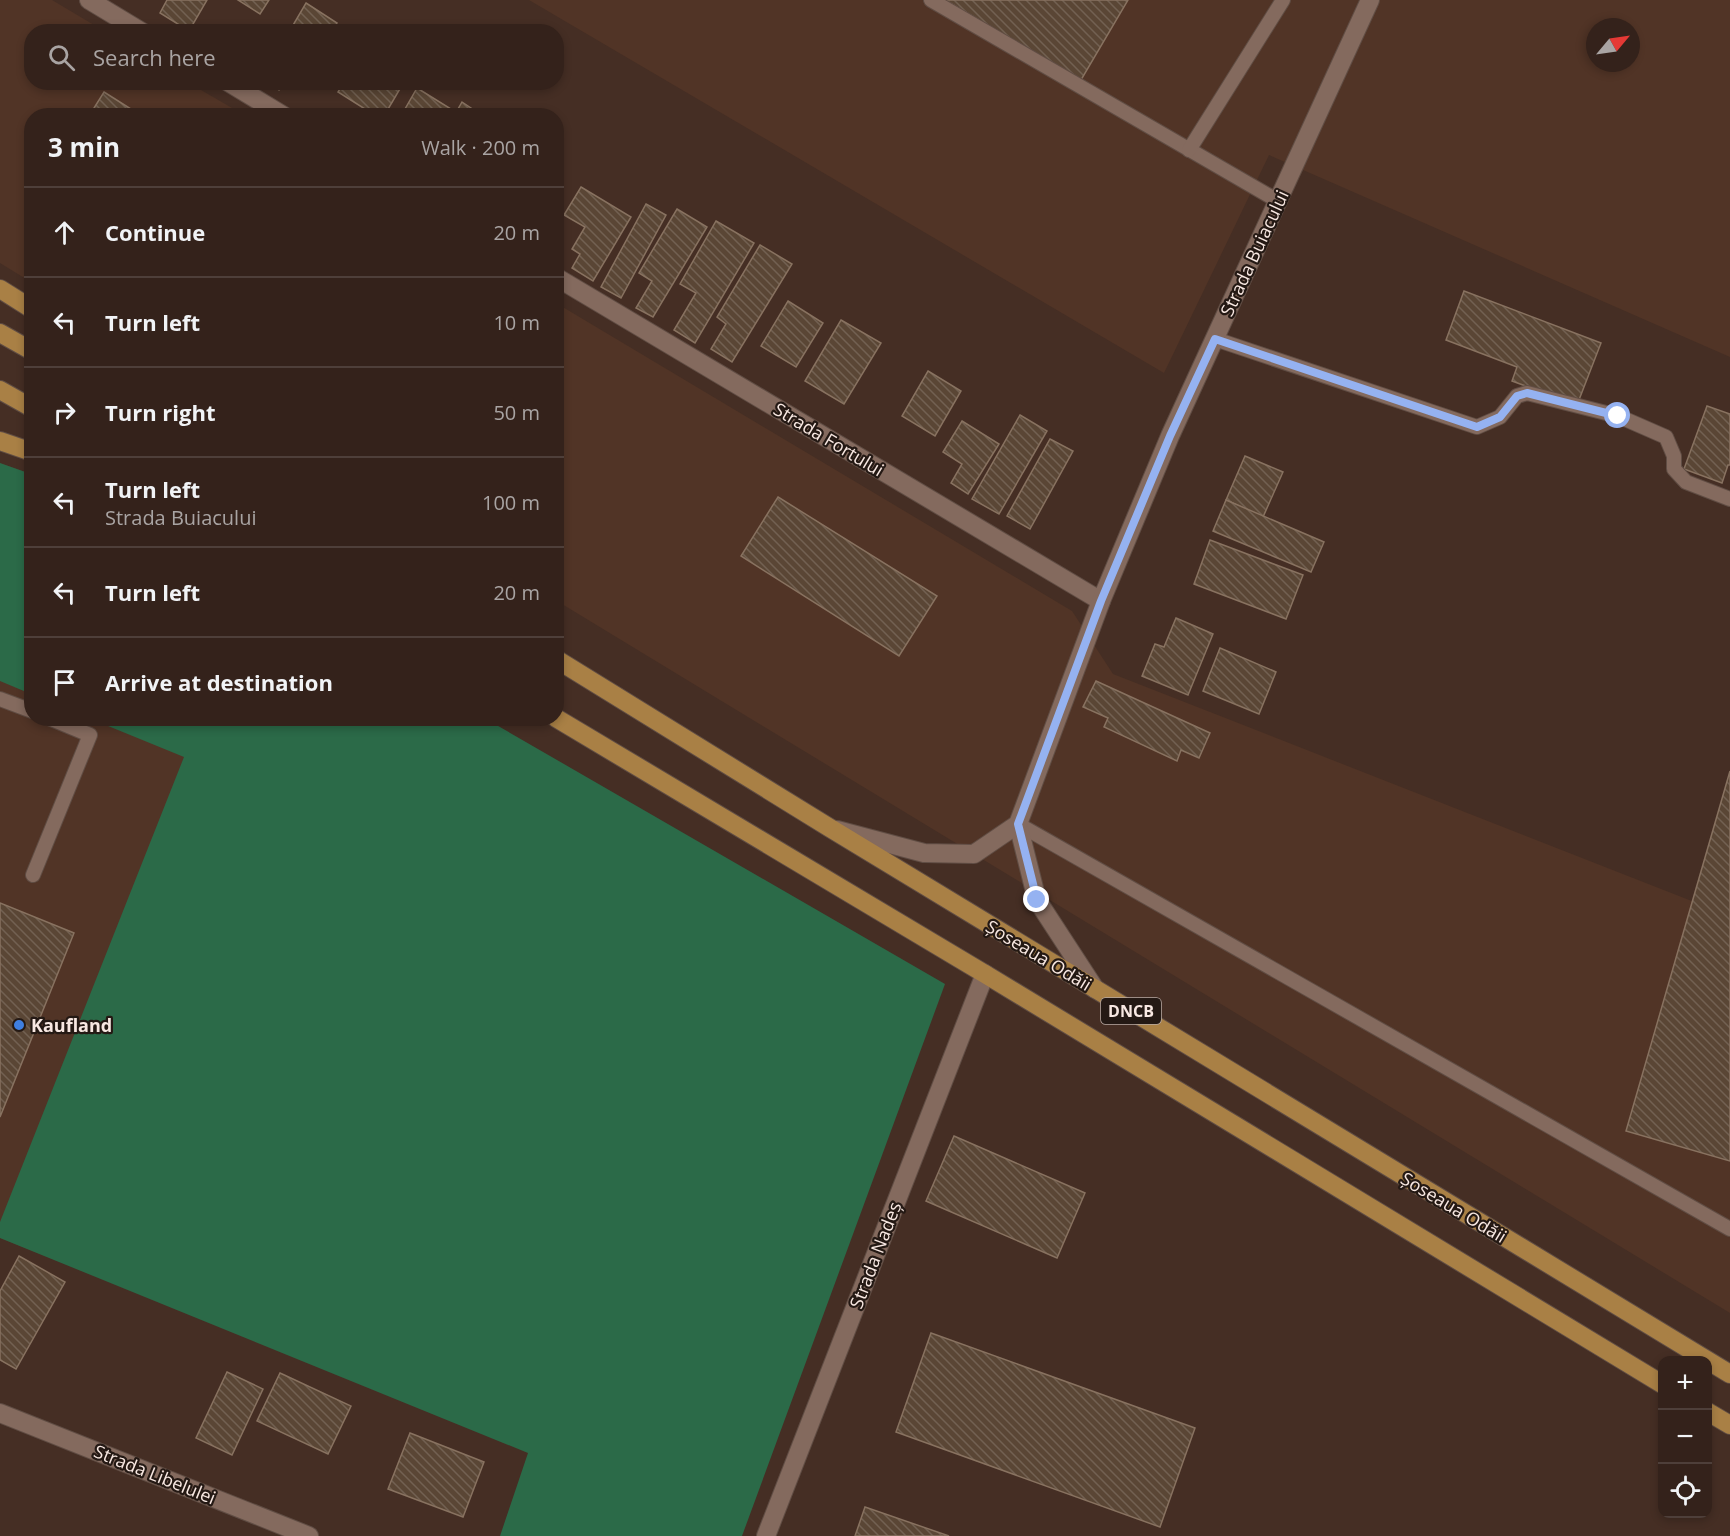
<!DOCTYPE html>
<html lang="en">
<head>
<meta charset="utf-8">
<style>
	:root { --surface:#34221b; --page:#3c2a24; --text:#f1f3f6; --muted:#a9a4a3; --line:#4e3f3a }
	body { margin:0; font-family:"Open Sans",sans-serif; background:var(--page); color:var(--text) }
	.controls { position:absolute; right:18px; bottom:18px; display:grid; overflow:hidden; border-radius:12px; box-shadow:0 3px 9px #0003 }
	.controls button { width:54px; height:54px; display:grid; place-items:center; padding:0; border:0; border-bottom:2px solid var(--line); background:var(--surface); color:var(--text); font:30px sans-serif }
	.compass { position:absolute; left:1586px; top:18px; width:54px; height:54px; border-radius:50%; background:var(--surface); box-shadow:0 3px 9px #0003; rotate:61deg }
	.stop { position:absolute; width:18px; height:18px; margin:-14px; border:4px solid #95b2f1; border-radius:50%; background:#fff }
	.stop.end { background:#95b2f1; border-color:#fff; box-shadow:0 2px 6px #0008 }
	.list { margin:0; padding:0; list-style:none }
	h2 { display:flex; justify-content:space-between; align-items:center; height:78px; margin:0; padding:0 24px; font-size:26px }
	h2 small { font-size:20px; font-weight:400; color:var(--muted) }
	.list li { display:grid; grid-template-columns:39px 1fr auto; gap:18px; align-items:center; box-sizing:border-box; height:90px; padding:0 24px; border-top:2px solid var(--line) }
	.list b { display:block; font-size:22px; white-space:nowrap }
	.list p { margin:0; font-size:20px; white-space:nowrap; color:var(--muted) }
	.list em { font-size:20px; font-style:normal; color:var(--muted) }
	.icon { flex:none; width:33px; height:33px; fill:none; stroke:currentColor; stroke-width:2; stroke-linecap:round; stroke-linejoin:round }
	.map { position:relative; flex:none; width:1730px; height:1536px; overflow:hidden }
	.search { position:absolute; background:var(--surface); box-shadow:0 3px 9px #0003; left:24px; top:24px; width:540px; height:66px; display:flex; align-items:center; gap:15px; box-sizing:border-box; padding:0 21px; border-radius:24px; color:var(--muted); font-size:22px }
	.panel { position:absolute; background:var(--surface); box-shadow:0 3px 9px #0003; left:24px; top:108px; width:540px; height:618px; border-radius:24px }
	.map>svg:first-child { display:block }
	.built { fill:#513426; fill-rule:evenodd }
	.green { fill:#2b6a48 }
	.building { fill:url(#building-back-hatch); stroke:#887260; stroke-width:1.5 }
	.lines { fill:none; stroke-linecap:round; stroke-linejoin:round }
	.lane-casing { stroke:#604d44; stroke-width:16 }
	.street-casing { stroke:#604d44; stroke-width:20 }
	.primary-casing { stroke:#604d44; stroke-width:20 }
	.lane { stroke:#846a5e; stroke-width:14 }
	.street { stroke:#846a5e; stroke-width:18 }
	.primary { stroke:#a98045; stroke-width:18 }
	.route { stroke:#95b2f1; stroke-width:8 }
	.shop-dot { fill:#3f7fe0; stroke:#241914; stroke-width:2 }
	.labels { text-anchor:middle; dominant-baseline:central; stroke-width:4.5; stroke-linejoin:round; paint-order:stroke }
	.shield { fill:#241914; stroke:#b8aaa4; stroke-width:1.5 }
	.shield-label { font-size:16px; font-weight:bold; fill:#f8e8e2 }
	.street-label { font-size:18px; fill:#f8e8e2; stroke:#241914 }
	.poi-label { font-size:18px; font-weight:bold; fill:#f8e8e2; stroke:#241914; text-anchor:start }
</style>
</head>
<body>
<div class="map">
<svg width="1730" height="1536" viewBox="0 0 1730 1536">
	<defs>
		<pattern id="building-back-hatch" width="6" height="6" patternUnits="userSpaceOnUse" patternTransform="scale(1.5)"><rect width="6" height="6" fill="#5a4635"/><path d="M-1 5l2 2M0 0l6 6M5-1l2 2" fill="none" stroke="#726152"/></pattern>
	</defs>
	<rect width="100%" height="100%" fill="#452e24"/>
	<g class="built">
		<path d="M 0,0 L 52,0 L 104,31 L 32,32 L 32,82 L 189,83 L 244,115 L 32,116 L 31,282 L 0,263 Z"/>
		<path d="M 529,0 L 1730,0 L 1730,357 L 1269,155 L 1164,373 ZM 1595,27 L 1631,27 L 1631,63 L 1595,63 Z"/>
		<path d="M 556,303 L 1072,611 L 1113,674 L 1730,916 L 1730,1313 L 557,601 Z"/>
		<path d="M 0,463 L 31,474 L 32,718 L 345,719 L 123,1287 L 0,1238 Z"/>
	</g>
	<g class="green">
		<path d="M 0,463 L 31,474 L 31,694 L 0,681 Z"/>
		<path d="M 91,719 L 486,719 L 945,984 L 742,1536 L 500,1536 L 528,1453 L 0,1238 L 0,1222 L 184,757 Z"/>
	</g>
	<g class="building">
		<path d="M 167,0 L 207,0 L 189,31 L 160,13 Z"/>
		<path d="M 238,0 L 269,0 L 260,14 Z"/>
		<path d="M 945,0 L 1128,0 L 1081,80 Z"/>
		<path d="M 306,3 L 337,23 L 331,32 L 289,32 Z"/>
		<path d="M 267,82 L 283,82 L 279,90 Z"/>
		<path d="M 344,82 L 404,82 L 384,116 L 376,116 L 338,92 Z"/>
		<path d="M 417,88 L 451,109 L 447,116 L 401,116 Z"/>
		<path d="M 104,92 L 142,116 L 89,116 Z"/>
		<path d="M 462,102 L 483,116 L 454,116 Z"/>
		<path d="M 581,187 L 631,217 L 593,281 L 572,268 L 580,254 L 572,249 L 585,227 L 564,215 Z"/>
		<path d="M 646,204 L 666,215 L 621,298 L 601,287 Z"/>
		<path d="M 677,209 L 707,227 L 653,317 L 636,308 L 652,281 L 639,273 Z"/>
		<path d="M 716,221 L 754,243 L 695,343 L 674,330 L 696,293 L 680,284 Z"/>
		<path d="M 760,245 L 792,264 L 732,362 L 711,349 L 726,324 L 717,317 Z"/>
		<path d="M 1464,291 L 1601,343 L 1577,405 L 1512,381 L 1517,367 L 1446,340 Z"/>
		<path d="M 788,301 L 823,323 L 796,367 L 761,346 Z"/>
		<path d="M 841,320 L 881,343 L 844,404 L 805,381 Z"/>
		<path d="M 928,371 L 961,391 L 935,436 L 902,416 Z"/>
		<path d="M 1707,406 L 1730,414 L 1730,465 L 1728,465 L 1722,483 L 1684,469 Z"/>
		<path d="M 1020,415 L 1047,431 L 999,514 L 972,499 Z"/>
		<path d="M 962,421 L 999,444 L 968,494 L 951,483 L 962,464 L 943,452 Z"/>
		<path d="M 1050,439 L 1073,451 L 1030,529 L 1007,516 Z"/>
		<path d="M 1245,456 L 1283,472 L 1263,517 L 1226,500 Z"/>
		<path d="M 778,497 L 937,596 L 899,656 L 741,556 Z"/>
		<path d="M 1226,500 L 1324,542 L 1311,572 L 1213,531 Z"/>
		<path d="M 1210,540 L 1303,575 L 1286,619 L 1194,584 Z"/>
		<path d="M 1176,618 L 1213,634 L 1188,695 L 1142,676 L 1155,644 L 1164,647 Z"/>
		<path d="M 1220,648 L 1276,672 L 1259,714 L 1203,691 Z"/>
		<path d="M 1096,681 L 1210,733 L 1199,758 L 1181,750 L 1177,761 L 1104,727 L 1108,718 L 1083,707 Z"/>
		<path d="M 1730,771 L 1730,1161 L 1626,1131 Z"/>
		<path d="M 0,903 L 74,933 L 0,1117 Z"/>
		<path d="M 954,1136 L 1085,1193 L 1057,1258 L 926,1201 Z"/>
		<path d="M 19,1256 L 65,1282 L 16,1369 L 0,1360 L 0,1291 Z"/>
		<path d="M 931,1333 L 1195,1428 L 1160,1527 L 896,1432 Z"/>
		<path d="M 227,1372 L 263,1389 L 232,1455 L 196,1438 Z"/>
		<path d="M 280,1373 L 351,1406 L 328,1454 L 257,1421 Z"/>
		<path d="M 410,1433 L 484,1462 L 463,1517 L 388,1489 Z"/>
		<path d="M 865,1507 L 949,1536 L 855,1536 Z"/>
	</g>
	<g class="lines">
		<defs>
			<g id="lane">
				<path d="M 931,0 L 1278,201"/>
				<path d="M 1189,150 L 1283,0"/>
				<path d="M 1215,339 L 1477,427 L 1500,417 L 1517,396 L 1527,393 L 1618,416 L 1666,437 L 1674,456 L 1674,469 L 1686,482 L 1730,499"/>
				<path d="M 0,699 L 32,711"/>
				<path d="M 1018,824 L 1730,1229"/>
				<path d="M 33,875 L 90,735 L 49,718"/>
			</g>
			<g id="street">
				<path d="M 89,0 L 142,32"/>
				<path d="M 228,82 L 284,116"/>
				<path d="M 556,277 L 1101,601"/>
				<path d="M 1018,824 L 1037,900 L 1095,989"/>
				<path d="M 837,830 L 924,853 L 974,854 L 1018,824 L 1101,601 L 1170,436 L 1370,0"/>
				<path d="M 0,1413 L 309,1536"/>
				<path d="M 766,1536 L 985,974"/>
			</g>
			<g id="primary">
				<path d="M 0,289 L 32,309"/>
				<path d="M 0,333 L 32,351"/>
				<path d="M 0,390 L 32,408"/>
				<path d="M 0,441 L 32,452"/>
				<path d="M 556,659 L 830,828 L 1730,1374"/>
				<path d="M 556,718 L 985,974 L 1662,1384"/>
				<path d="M 1708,1412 L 1730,1425"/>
			</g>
		</defs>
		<use href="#lane" class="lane-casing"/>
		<use href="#street" class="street-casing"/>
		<use href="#primary" class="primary-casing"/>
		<use href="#lane" class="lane"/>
		<use href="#street" class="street"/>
		<use href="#primary" class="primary"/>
	</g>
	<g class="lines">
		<path class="route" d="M 1037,900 L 1018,824 L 1101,601 L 1170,436 L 1215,339 L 1477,427 L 1500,417 L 1517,396 L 1527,393 L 1618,416"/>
	</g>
	<circle class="shop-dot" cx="19" cy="1025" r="6"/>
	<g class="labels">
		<rect class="shield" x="1101" y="998" width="60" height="26" rx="4.5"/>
		<g class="shield-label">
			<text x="1131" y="1011">DNCB</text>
		</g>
		<g class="street-label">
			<text transform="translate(1254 253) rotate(-65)">Strada Buiacului</text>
			<text transform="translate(829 439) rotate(31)">Strada Fortului</text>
			<text transform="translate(1039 955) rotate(31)">Șoseaua Odăii</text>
			<text transform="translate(1454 1207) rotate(31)">Șoseaua Odăii</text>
			<text transform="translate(875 1255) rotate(-69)">Strada Nadeș</text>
			<text transform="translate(155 1474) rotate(22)">Strada Libelulei</text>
		</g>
		<g class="poi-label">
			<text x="31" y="1025">Kaufland</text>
		</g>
	</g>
</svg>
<div class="controls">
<button>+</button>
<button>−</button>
<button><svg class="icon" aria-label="locate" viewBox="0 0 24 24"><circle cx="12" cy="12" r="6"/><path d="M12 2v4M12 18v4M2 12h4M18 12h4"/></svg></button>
</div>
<svg class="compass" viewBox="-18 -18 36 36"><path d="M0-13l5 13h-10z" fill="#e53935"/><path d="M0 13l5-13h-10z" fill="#a9a4a3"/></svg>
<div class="stop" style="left:1618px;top:416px"></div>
<div class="stop end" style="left:1037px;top:900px"></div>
<div class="search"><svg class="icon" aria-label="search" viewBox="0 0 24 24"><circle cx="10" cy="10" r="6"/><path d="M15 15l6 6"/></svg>Search here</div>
<section class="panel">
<h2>3 min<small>Walk · 200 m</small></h2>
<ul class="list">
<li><svg class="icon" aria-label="ahead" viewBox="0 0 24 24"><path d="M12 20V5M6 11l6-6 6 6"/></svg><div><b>Continue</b></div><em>20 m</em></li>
<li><svg class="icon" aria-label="left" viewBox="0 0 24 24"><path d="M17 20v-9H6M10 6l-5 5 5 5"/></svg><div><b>Turn left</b></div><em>10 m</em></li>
<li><svg class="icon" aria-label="right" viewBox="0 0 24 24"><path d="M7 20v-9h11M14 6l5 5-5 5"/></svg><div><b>Turn right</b></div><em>50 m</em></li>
<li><svg class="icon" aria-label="left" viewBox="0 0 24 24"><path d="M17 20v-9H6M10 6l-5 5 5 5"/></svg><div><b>Turn left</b><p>Strada Buiacului</p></div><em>100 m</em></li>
<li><svg class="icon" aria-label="left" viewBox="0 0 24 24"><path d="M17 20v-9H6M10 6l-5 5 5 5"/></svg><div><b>Turn left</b></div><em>20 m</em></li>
<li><svg class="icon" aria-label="arrive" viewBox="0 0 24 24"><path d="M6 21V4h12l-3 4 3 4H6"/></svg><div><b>Arrive at destination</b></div></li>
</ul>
</section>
</div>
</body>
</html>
